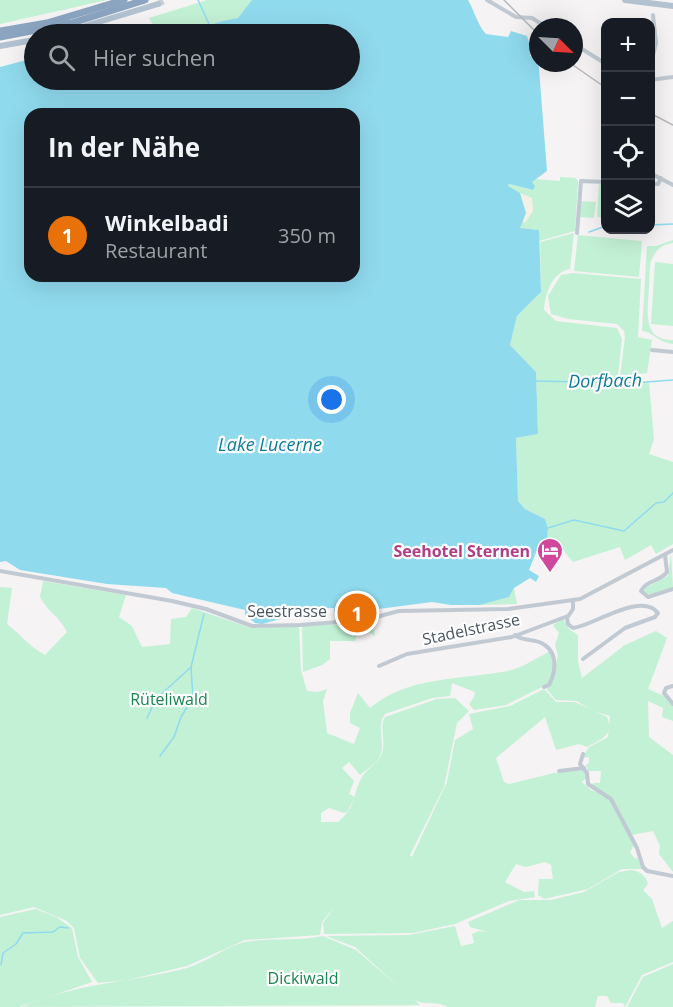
<!DOCTYPE html>
<html lang="de">
<head>
<meta charset="utf-8">
<style>
	:root { --surface:#171b24; --page:#242831; --text:#f1f3f6; --muted:#9ea1a6; --line:#363941; --accent:#0b8043 }
	body { margin:0; font-family:"Open Sans",sans-serif; background:var(--page); color:var(--text) }
	.controls { position:absolute; right:18px; top:18px; display:grid; overflow:hidden; border-radius:12px; box-shadow:0 6px 24px #0002 }
	.controls button { width:54px; height:54px; display:grid; place-items:center; padding:0; border:0; border-bottom:2px solid var(--line); background:var(--surface); color:var(--text); font:30px sans-serif }
	.compass { position:absolute; left:529px; top:18px; width:54px; height:54px; border-radius:50%; background:var(--surface); box-shadow:0 6px 24px #0002; rotate:114deg }
	.you { position:absolute; left:332px; top:400px; width:21px; height:21px; margin:-15px; border:4px solid #fff; border-radius:50%; background:#1a73e8; box-shadow:0 0 0 9px #1a73e833 }
	.badge { display:grid; place-items:center; width:39px; height:39px; border-radius:50%; background:var(--accent); color:#fff; font-size:20px; font-weight:700 }
	.pin { position:absolute; translate:-50% -50%; border:3px solid #fff; box-shadow:0 2px 6px #0006 }
	.list { margin:0; padding:0; list-style:none }
	h2 { display:flex; justify-content:space-between; align-items:center; height:78px; margin:0; padding:0 24px; font-size:26px }
	h2 small { font-size:20px; font-weight:400; color:var(--muted) }
	.list li { display:grid; grid-template-columns:39px 1fr auto; gap:18px; align-items:center; box-sizing:border-box; height:96px; padding:0 24px; border-top:2px solid var(--line) }
	.list b { display:block; font-size:22px; white-space:nowrap }
	.list p { margin:0; font-size:20px; white-space:nowrap; color:var(--muted) }
	.list em { font-size:20px; font-style:normal; color:var(--muted) }
	.icon { flex:none; width:33px; height:33px; fill:none; stroke:currentColor; stroke-width:2; stroke-linecap:round; stroke-linejoin:round }
	.map { position:relative; flex:none; width:673px; height:1007px; overflow:hidden }
	.search { position:absolute; background:var(--surface); box-shadow:0 6px 24px #0002; left:24px; top:24px; width:336px; height:66px; display:flex; align-items:center; gap:15px; box-sizing:border-box; padding:0 21px; border-radius:33px; color:var(--muted); font-size:22px }
	.panel { position:absolute; background:var(--surface); box-shadow:0 6px 24px #0002; left:24px; top:108px; width:336px; height:174px; border-radius:18px }
	.map>svg:first-child { display:block }
	.green { fill:#c3f1d5 }
	.sand { fill:#f5f0e5 }
	.water { fill:#90daee; fill-rule:evenodd }
	.lines { fill:none; stroke-linecap:round; stroke-linejoin:round }
	.stream { stroke:#90daee; stroke-width:1.5 }
	.primary-tunnel { stroke:#caccce; stroke-width:6; stroke-dasharray:6 3; stroke-linecap:butt }
	.street { stroke:#c1cad2; stroke-width:4 }
	.primary { stroke:#b3c2d1; stroke-width:6 }
	.highway { stroke:#8ba5c1; stroke-width:7 }
	.rail { stroke:#b5b8bd; stroke-width:1.5 }
	.labels { text-anchor:middle; dominant-baseline:central; stroke-width:4.5; stroke-linejoin:round; paint-order:stroke }
	.hotel-label { font-size:16px; font-weight:bold; fill:#b23c85; stroke:#fff; text-anchor:end }
	.street-label { font-size:16px; fill:#4a5661; stroke:#fff }
	.park-label { font-size:16px; fill:#17864f; stroke:#fff }
	.water-label { font-size:18px; font-style:italic; fill:#0c7c9b; stroke:#fff }
</style>
</head>
<body>
<div class="map">
<svg width="673" height="1007" viewBox="0 0 673 1007">
	<rect width="100%" height="100%" fill="#f5f3f3"/>
	<g class="green">
		<path d="M 0,0 L 107,0 L 0,24 Z"/>
		<path d="M 207,0 L 329,0 L 324,34 L 158,34 L 149,18 Z"/>
		<path d="M 560,177 L 576,178 L 578,182 L 575,231 L 539,241 L 539,230 L 520,228 L 521,220 L 508,184 L 532,190 L 531,182 L 535,179 L 560,181 Z"/>
		<path d="M 599,184 L 605,184 L 605,218 L 597,217 Z"/>
		<path d="M 581,201 L 596,202 L 594,218 L 579,217 Z"/>
		<path d="M 574,233 L 570,269 C 552,272 545,294 544,310 L 556,321 L 617,328 L 622,339 L 617,384 L 649,383 L 654,439 L 649,454 L 673,462 L 673,544 L 656,554 L 651,545 L 625,560 L 620,547 L 573,562 L 563,550 L 547,542 L 548,528 L 545,519 L 525,509 L 518,501 L 516,438 L 538,434 L 536,372 L 510,345 L 517,316 L 541,292 L 540,242 Z"/>
		<path d="M 578,235 L 642,241 L 639,277 L 574,271 Z"/>
		<path d="M 673,240 L 673,243 C 665,244 658,247 654,255 C 648,264 650,276 649,287 C 648,308 641,341 673,340 L 673,344 C 659,343 653,332 642,331 L 647,246 L 656,246 Z"/>
		<path d="M 655,262 L 673,264 L 673,326 L 651,324 Z"/>
		<path d="M 573,273 L 641,279 L 638,337 L 652,340 L 647,373 L 620,376 L 625,337 L 624,331 L 617,324 L 568,319 L 551,314 L 548,296 L 561,275 Z"/>
		<path d="M 671,554 L 673,587 L 648,595 L 644,592 L 645,588 L 668,576 Z"/>
		<path d="M 43,581 L 126,595 L 119,617 L 132,626 L 142,647 L 170,644 L 171,619 L 186,617 L 192,608 L 251,628 L 299,626 L 301,670 L 307,691 L 318,692 L 327,689 L 323,701 L 327,733 L 354,744 L 360,728 L 350,723 L 350,713 L 358,693 L 370,708 C 408,676 460,680 508,671 C 522,668 537,658 550,651 L 554,670 L 548,684 L 506,705 L 474,710 L 469,704 L 474,697 L 475,692 L 452,683 L 450,696 L 432,698 L 385,714 C 375,727 387,743 379,758 C 375,765 366,769 360,775 L 349,762 L 342,768 L 354,781 L 349,794 L 355,797 L 347,812 L 344,813 L 329,808 L 321,813 L 321,822 L 338,822 C 359,805 352,790 364,774 C 370,766 379,763 382,753 C 386,741 379,727 385,717 L 437,699 L 455,698 L 469,711 L 457,723 L 444,787 L 410,855 L 412,857 L 447,782 L 455,740 L 473,729 L 469,714 L 510,706 L 544,689 L 556,702 L 575,702 L 607,717 C 615,736 600,739 587,747 L 579,744 L 556,750 L 545,717 L 496,758 L 504,782 L 509,784 L 554,773 L 584,770 L 586,778 L 582,782 L 591,790 L 605,795 L 613,804 L 634,845 L 630,852 L 635,859 L 637,857 L 643,869 L 622,869 L 588,889 L 544,899 L 538,895 L 539,879 L 553,879 L 551,865 L 545,862 L 526,867 L 516,864 L 505,882 L 524,892 L 534,891 L 535,897 L 509,901 L 455,924 L 413,933 L 324,934 L 323,923 L 335,906 L 322,922 L 320,935 L 245,940 L 187,966 L 127,980 L 98,983 L 80,958 L 74,928 L 67,921 L 34,907 L 0,915 L 0,587 L 12,588 L 7,624 C 21,635 30,647 45,655 L 67,632 C 59,616 48,612 40,597 Z"/>
		<path d="M 514,588 L 517,604 L 480,605 L 509,597 Z"/>
		<path d="M 369,601 L 371,614 L 343,620 L 344,612 L 353,605 Z"/>
		<path d="M 373,619 L 375,637 L 371,633 L 358,632 L 355,641 L 330,641 L 330,659 L 322,665 L 303,672 L 302,626 L 348,624 Z"/>
		<path d="M 563,619 L 570,630 L 578,635 L 578,661 L 582,678 L 625,645 L 656,631 L 667,638 L 648,689 L 664,696 L 673,706 L 673,721 L 662,717 L 663,708 L 648,701 L 649,737 L 673,755 L 673,872 L 659,854 L 660,846 L 653,831 L 632,835 L 610,796 L 592,787 L 593,783 L 600,783 L 601,771 L 588,771 L 586,765 L 589,763 L 589,757 L 582,758 L 589,747 L 608,737 L 610,716 L 593,711 L 577,701 L 556,700 L 545,687 L 550,685 L 558,656 L 555,645 L 559,633 L 553,625 Z"/>
		<path d="M 631,870 C 639,871 646,875 648,884 L 643,890 L 652,899 L 662,928 L 673,921 L 673,962 L 642,975 L 625,1007 L 623,1003 L 611,1003 L 607,996 L 598,996 L 595,1007 L 448,1007 C 435,1000 423,1007 411,998 L 355,947 L 326,936 L 409,935 L 455,926 L 461,946 L 474,943 L 472,934 L 479,931 L 488,932 L 470,927 L 468,922 L 519,900 L 551,900 L 584,892 L 619,872 Z"/>
		<path d="M 36,909 L 56,917 L 72,928 L 78,957 L 92,982 L 19,1007 L 0,1007 L 0,917 Z"/>
		<path d="M 323,936 L 356,950 L 420,1005 L 22,1007 C 74,983 133,982 187,968 C 208,962 224,947 245,942 C 271,937 298,942 323,936 Z"/>
		<path d="M 673,964 L 673,1007 L 627,1007 L 643,977 Z"/>
	</g>
	<path class="sand" d="M 520,193 L 532,198 L 533,211 L 525,223 L 521,220 L 525,215 Z"/>
	<path class="water" d="M 252,0 L 468,0 C 475,12 477,24 486,34 L 508,37 L 511,31 L 527,36 L 531,48 L 530,56 L 538,56 L 547,171 L 532,182 L 535,186 L 533,190 L 509,184 L 508,186 L 520,193 L 526,213 L 520,228 L 539,230 L 541,292 L 517,316 L 510,345 L 536,372 L 538,434 L 516,438 L 518,501 L 525,509 L 545,519 L 548,528 L 547,542 L 541,540 L 529,570 L 539,576 L 536,582 L 530,578 L 514,588 L 509,597 L 480,605 L 451,605 L 432,602 L 371,610 L 369,601 C 348,606 349,613 335,618 L 334,608 L 295,609 L 280,619 L 262,624 L 255,623 L 245,615 L 245,610 L 172,593 L 166,588 L 107,584 L 20,570 L 6,561 L 0,562 L 0,67 L 34,58 L 34,80 L 350,80 L 350,34 L 199,34 C 211,22 220,22 238,18 ZM 30,114 L 354,114 L 354,276 L 30,276 Z"/>
	<g class="lines">
		<g class="stream">
			<path d="M 198,0 L 209,24"/>
			<path d="M 650,225 L 673,224"/>
			<path d="M 589,232 L 606,226"/>
			<path d="M 536,381 L 633,383 L 673,380"/>
			<path d="M 548,528 L 574,520 L 624,531 L 656,503 L 664,502 L 673,493"/>
			<path d="M 147,718 L 156,699 L 191,667"/>
			<path d="M 160,756 L 174,737 L 181,717 L 193,698 L 191,667 L 204,614"/>
			<path d="M 1,965 L 3,953 L 16,944 L 23,933 L 53,932 L 60,927 L 68,928"/>
		</g>
		<path class="primary-tunnel" d="M 158,4 L 166,0"/>
		<g class="street">
			<path d="M 487,0 L 516,17 L 532,18 L 546,27"/>
			<path d="M 574,44 L 606,64"/>
			<path d="M 650,67 L 656,43 L 653,15"/>
			<path d="M 650,80 L 673,77"/>
			<path d="M 650,173 L 673,185"/>
			<path d="M 650,184 L 658,184 L 661,178"/>
			<path d="M 577,233 L 581,181 L 606,182"/>
			<path d="M 652,350 L 673,352"/>
			<path d="M 665,555 L 667,572 C 660,582 646,580 641,591 L 648,597 L 673,589"/>
			<path d="M 0,571 L 172,601 L 206,609 L 252,626 L 300,625 L 364,620 L 399,611 L 508,609 L 580,599 L 673,550"/>
			<path d="M 573,600 L 573,609 L 567,618 L 568,624 L 573,628 C 593,626 641,591 658,613 L 655,617 L 625,628 L 583,659"/>
			<path d="M 515,635 C 522,641 531,639 539,642 C 558,649 557,670 549,685 L 544,687"/>
			<path d="M 379,666 L 407,654 L 512,637 L 568,616"/>
			<path d="M 673,686 L 666,688 L 664,693 L 673,704"/>
			<path d="M 583,754 L 580,764 L 587,773 L 588,784 L 611,799 L 637,848 L 643,867 L 647,871 L 673,876"/>
			<path d="M 559,771 L 584,768"/>
		</g>
		<g class="primary">
			<path d="M 625,0 L 673,6"/>
			<path d="M 59,34 L 158,4"/>
			<path d="M 0,46 L 34,40"/>
		</g>
		<g class="highway">
			<path d="M 0,31 L 47,23 L 124,0"/>
			<path d="M 0,37 L 72,23 L 145,0"/>
		</g>
		<g class="rail">
			<path d="M 504,0 L 538,34"/>
			<path d="M 570,63 L 606,88"/>
			<path d="M 650,113 L 673,125"/>
		</g>
	</g>
	<defs>
		<symbol id="hotel-pin" viewBox="-11 -11 22 30"><path d="M0 17L-7.5 6A9.5 9.5 0 1 1 7.5 6Z" fill="#d1479c" stroke="#fff"/><path d="M-6-4.5h1.5V1H6V5H4.5V3h-9V5H-6ZM-4 0a1.8 1.8 0 1 1 3.6 0ZM.5 0V-2.5h3Q6-2.5 6 0Z" fill="#fff"/></symbol>
	</defs>
	<g fill-rule="evenodd">
		<use href="#hotel-pin" x="535" y="536" width="30" height="40"/>
	</g>
	<g class="labels">
		<g class="hotel-label">
			<text x="530" y="551">Seehotel Sternen</text>
		</g>
		<g class="street-label">
			<text x="287" y="611">Seestrasse</text>
			<text transform="translate(471 629) rotate(-12)">Stadelstrasse</text>
		</g>
		<g class="park-label">
			<text x="169" y="699">Rüteliwald</text>
			<text x="303" y="978">Dickiwald</text>
		</g>
		<g class="water-label">
			<text transform="translate(605 380) rotate(-1)">Dorfbach</text>
			<text x="270" y="444">Lake Lucerne</text>
		</g>
	</g>
</svg>
<div class="controls">
<button>+</button>
<button>−</button>
<button><svg class="icon" aria-label="locate" viewBox="0 0 24 24"><circle cx="12" cy="12" r="6"/><path d="M12 2v4M12 18v4M2 12h4M18 12h4"/></svg></button>
<button><svg class="icon" aria-label="layers" viewBox="0 0 24 24"><path d="M12 4l9 5-9 5-9-5zM3 14l9 5 9-5"/></svg></button>
</div>
<svg class="compass" viewBox="-18 -18 36 36"><path d="M0-13l5 13h-10z" fill="#e53935"/><path d="M0 13l5-13h-10z" fill="#9ea1a6"/></svg>
<div class="you"></div>
<div class="pin badge" style="left:357px;top:613px;background:#e8710a">1</div>
<div class="search"><svg class="icon" aria-label="search" viewBox="0 0 24 24"><circle cx="10" cy="10" r="6"/><path d="M15 15l6 6"/></svg>Hier suchen</div>
<section class="panel">
<h2>In der Nähe<small></small></h2>
<ul class="list">
<li><span class="badge" style="background:#e8710a">1</span><div><b>Winkelbadi</b><p>Restaurant</p></div><em>350 m</em></li>
</ul>
</section>
</div>
</body>
</html>
